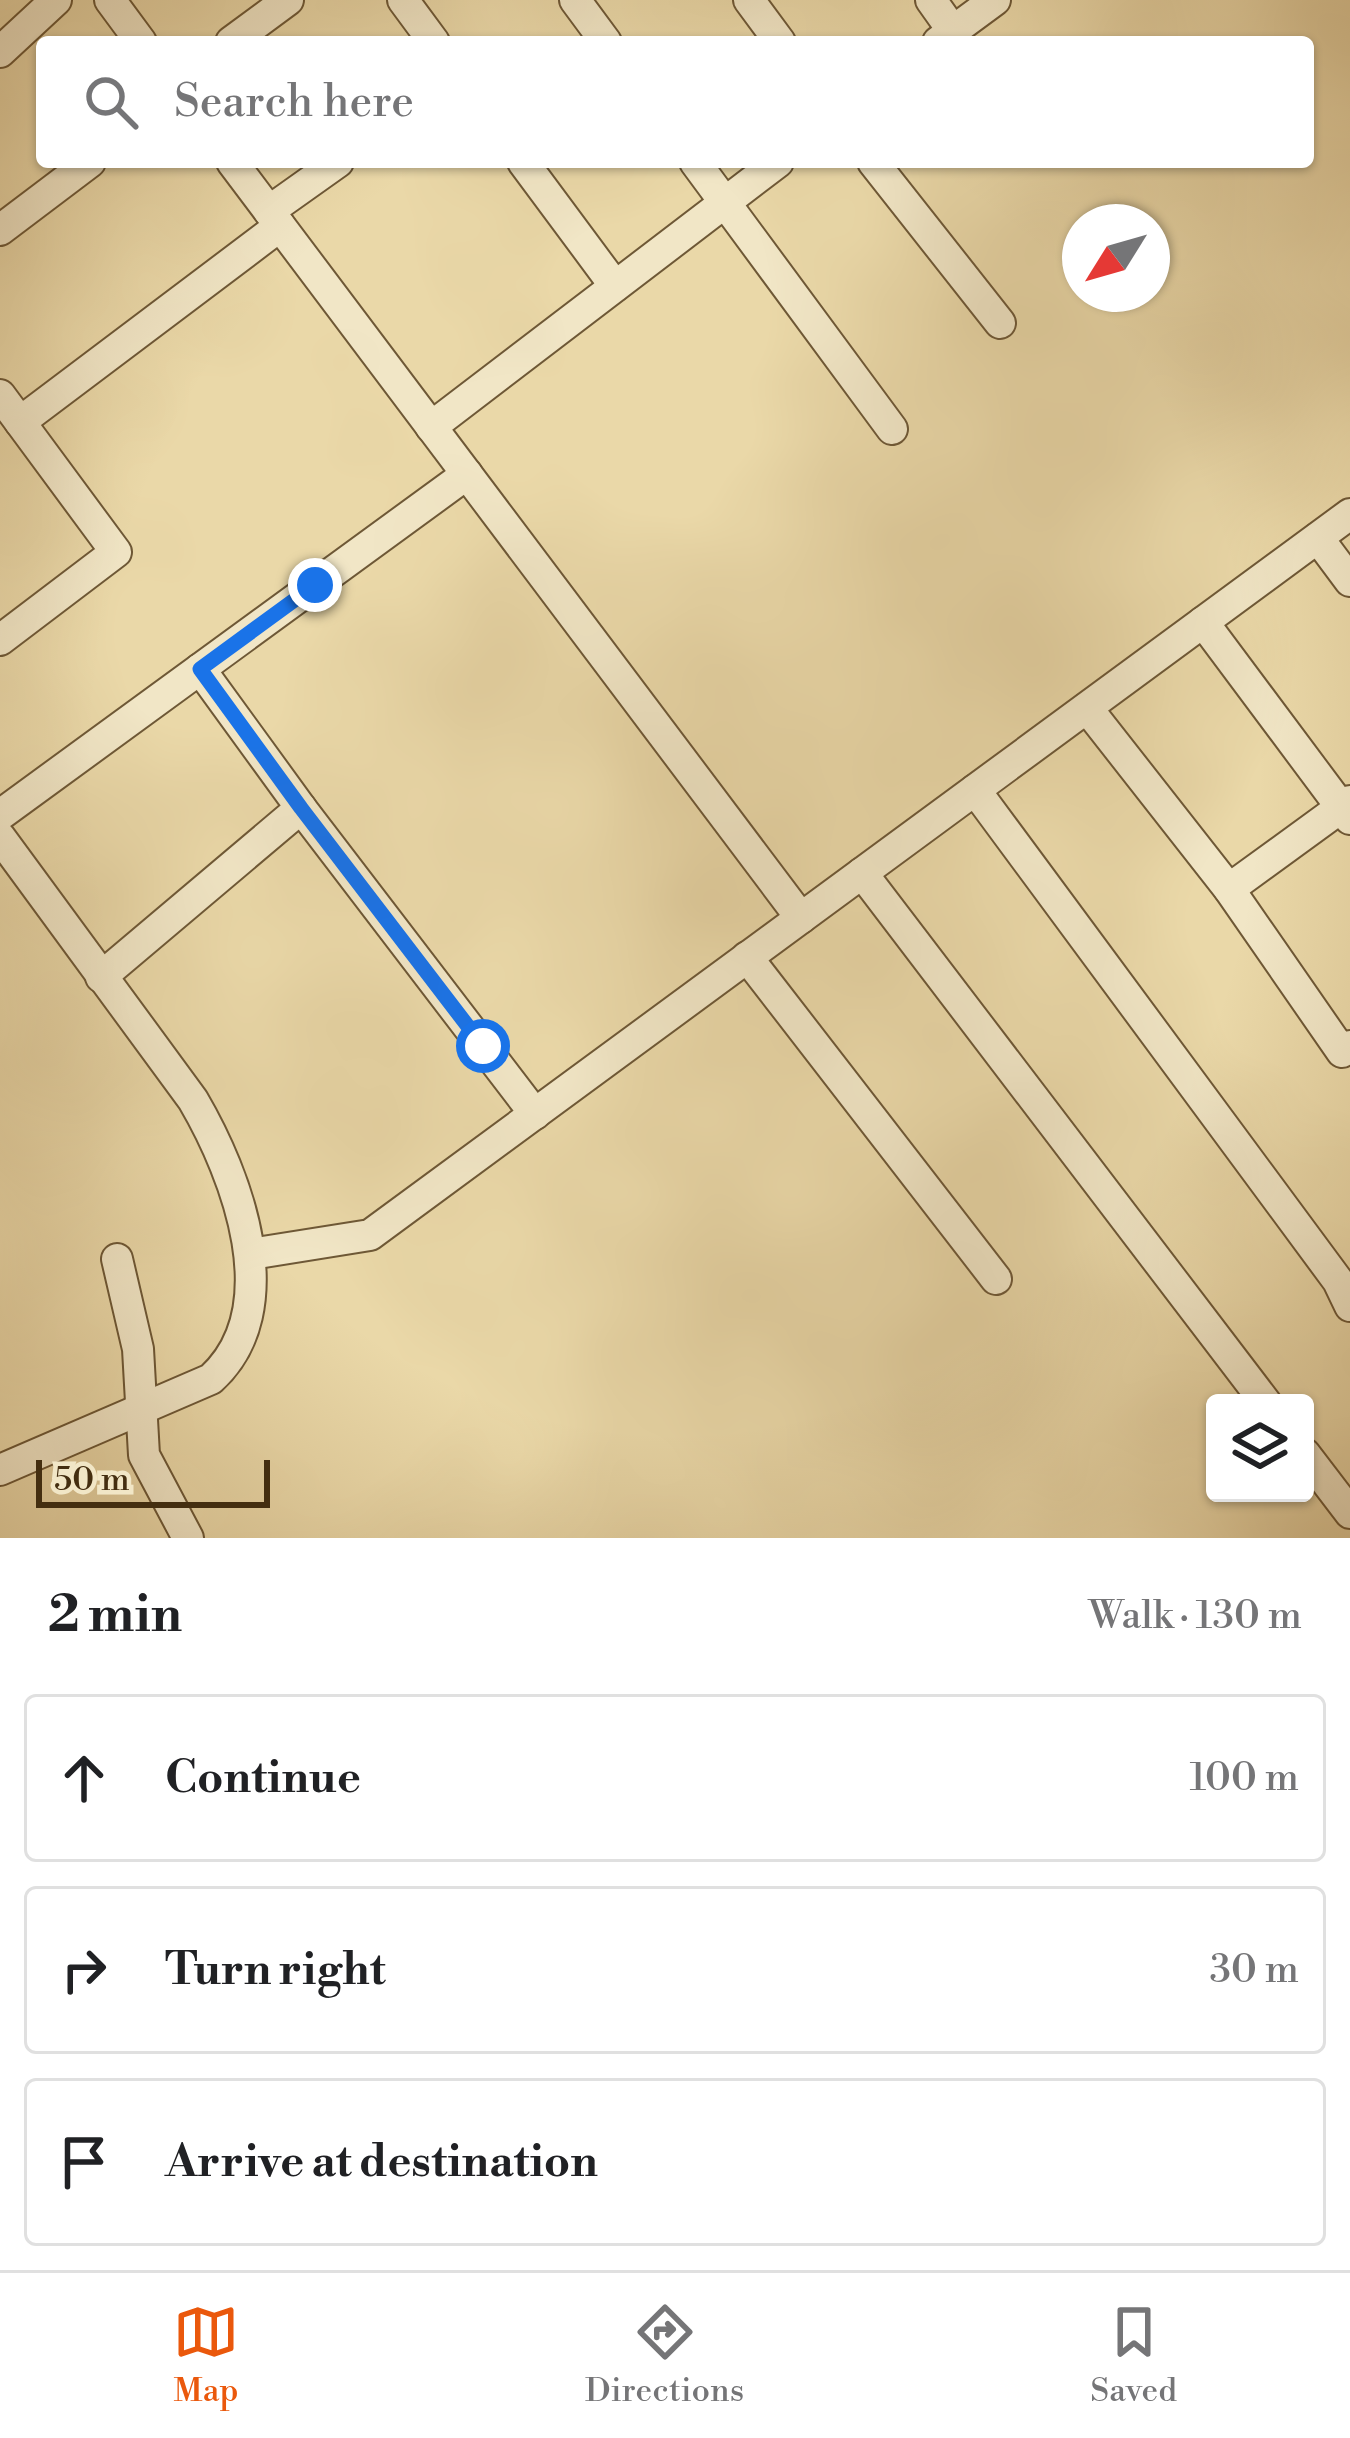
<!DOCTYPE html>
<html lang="en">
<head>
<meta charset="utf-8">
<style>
	:root { --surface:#fff; --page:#f6f6f6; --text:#202124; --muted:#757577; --line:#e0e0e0; --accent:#ea580c }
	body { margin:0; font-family:"Libre Bodoni",serif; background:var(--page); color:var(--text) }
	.controls { position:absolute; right:36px; bottom:36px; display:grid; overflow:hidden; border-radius:12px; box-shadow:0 3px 9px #0004 }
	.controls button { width:108px; height:108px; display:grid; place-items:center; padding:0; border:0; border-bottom:3px solid var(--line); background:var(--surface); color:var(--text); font:60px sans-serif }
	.compass { position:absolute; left:1062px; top:204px; width:108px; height:108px; border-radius:50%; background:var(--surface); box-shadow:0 3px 9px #0004; rotate:233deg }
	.scale { position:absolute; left:36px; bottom:30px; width:234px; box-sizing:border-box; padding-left:12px; border:6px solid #442e10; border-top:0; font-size:33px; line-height:42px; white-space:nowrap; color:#442e10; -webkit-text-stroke:9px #f1e6c6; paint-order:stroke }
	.stop { position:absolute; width:36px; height:36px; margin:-27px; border:9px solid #1a73e8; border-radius:50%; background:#fff }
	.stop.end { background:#1a73e8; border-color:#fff; box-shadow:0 3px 12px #0008 }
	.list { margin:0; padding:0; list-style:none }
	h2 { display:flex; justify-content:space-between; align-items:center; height:156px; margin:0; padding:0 48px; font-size:51px }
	h2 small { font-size:39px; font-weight:400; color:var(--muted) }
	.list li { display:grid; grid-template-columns:78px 1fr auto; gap:36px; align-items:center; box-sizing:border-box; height:168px; margin:0 24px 24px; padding:0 24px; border:3px solid var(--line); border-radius:12px }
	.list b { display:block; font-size:45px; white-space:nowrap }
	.list em { font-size:39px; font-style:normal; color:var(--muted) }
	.icon { flex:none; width:66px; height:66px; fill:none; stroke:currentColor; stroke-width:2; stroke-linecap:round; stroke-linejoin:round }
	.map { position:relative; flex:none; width:1350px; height:1538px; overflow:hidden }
	.search { position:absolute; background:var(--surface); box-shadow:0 3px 9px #0004; left:36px; right:36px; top:36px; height:132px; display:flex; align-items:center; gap:30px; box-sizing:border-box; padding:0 42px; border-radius:12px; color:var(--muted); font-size:45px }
	.sheet { height:732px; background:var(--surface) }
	nav { display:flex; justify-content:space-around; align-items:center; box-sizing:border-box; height:168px; border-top:3px solid var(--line); background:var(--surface); font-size:33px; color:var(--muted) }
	nav a { display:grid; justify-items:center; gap:6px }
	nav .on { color:var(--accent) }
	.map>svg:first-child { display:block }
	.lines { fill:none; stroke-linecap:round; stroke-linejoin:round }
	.minor-casing { stroke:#6e5836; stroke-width:34 }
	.minor { stroke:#f1e6c6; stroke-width:30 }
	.route { stroke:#1a73e8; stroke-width:15 }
</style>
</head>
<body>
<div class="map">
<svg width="1350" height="1538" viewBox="0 0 1350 1538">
	<rect width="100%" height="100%" fill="#ead8a8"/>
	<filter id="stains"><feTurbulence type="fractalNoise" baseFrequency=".00167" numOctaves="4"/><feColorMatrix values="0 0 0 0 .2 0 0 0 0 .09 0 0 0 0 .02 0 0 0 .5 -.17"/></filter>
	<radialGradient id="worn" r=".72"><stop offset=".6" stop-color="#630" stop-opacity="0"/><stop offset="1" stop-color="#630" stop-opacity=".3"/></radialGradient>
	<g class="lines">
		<defs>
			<g id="minor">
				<path d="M 110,0 L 141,42"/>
				<path d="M 403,0 L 434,42"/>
				<path d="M 575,0 L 606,42"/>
				<path d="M 749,0 L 780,42"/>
				<path d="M 931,0 L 953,31"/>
				<path d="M 231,42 L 288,0"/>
				<path d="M 938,42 L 995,0"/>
				<path d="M 0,52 L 56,0"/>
				<path d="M 232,162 L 801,918"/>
				<path d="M 523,162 L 615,286"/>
				<path d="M 695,162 L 892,429"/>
				<path d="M 873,162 L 1000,323"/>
				<path d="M 269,211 L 338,162"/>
				<path d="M 0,230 L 90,162"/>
				<path d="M 0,395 L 116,552 L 0,640"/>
				<path d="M 20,422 L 280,226"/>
				<path d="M 431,427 L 778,162"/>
				<path d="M 1318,538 L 1350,581"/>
				<path d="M 1203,622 L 1350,819"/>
				<path d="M 200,669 L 301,808 L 535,1114"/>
				<path d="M 1087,708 L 1229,889 L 1342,1052 L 1350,1046"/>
				<path d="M 975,790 L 1338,1281 L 1350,1306"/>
				<path d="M 0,815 L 467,474"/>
				<path d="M 0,837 L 193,1100 C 237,1175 288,1309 211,1379 L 0,1470"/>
				<path d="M 862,873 L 1266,1403"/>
				<path d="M 1229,889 L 1350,801"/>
				<path d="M 747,957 L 996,1279"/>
				<path d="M 101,977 L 301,808"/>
				<path d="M 251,1254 L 370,1235 L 1350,514"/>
				<path d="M 117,1259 L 138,1349 L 144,1455 L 188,1538"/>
				<path d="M 1305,1454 L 1350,1513"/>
			</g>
		</defs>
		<use href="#minor" class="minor-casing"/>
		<use href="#minor" class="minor"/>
	</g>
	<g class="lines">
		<path class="route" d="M 315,585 L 200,669 L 301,808 L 483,1046"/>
	</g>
	<rect width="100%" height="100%" filter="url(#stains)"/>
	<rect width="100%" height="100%" fill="url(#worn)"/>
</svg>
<div class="controls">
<button><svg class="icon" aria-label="layers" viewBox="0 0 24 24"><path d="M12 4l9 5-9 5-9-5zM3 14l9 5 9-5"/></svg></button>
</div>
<svg class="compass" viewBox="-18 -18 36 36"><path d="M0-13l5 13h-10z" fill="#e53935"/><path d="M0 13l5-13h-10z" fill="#757577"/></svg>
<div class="scale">50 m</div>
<div class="stop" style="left:483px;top:1046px"></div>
<div class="stop end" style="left:315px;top:585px"></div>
<div class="search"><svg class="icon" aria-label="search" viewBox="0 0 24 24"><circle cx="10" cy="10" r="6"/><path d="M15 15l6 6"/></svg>Search here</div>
</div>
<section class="sheet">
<h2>2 min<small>Walk · 130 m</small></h2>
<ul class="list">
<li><svg class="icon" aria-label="ahead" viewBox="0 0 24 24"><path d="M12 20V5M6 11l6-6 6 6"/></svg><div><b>Continue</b></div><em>100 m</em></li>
<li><svg class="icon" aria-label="right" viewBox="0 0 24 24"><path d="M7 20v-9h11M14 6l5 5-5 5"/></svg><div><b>Turn right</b></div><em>30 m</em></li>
<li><svg class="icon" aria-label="arrive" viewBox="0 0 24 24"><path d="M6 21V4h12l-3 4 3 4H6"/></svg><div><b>Arrive at destination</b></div></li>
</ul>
</section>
<nav>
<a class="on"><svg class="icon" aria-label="map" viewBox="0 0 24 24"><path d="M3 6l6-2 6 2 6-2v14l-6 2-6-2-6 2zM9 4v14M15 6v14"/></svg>Map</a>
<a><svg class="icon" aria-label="directions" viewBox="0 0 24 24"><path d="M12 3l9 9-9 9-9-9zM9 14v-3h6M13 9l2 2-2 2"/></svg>Directions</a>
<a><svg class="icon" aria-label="saved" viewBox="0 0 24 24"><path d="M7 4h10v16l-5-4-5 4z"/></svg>Saved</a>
</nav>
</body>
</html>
